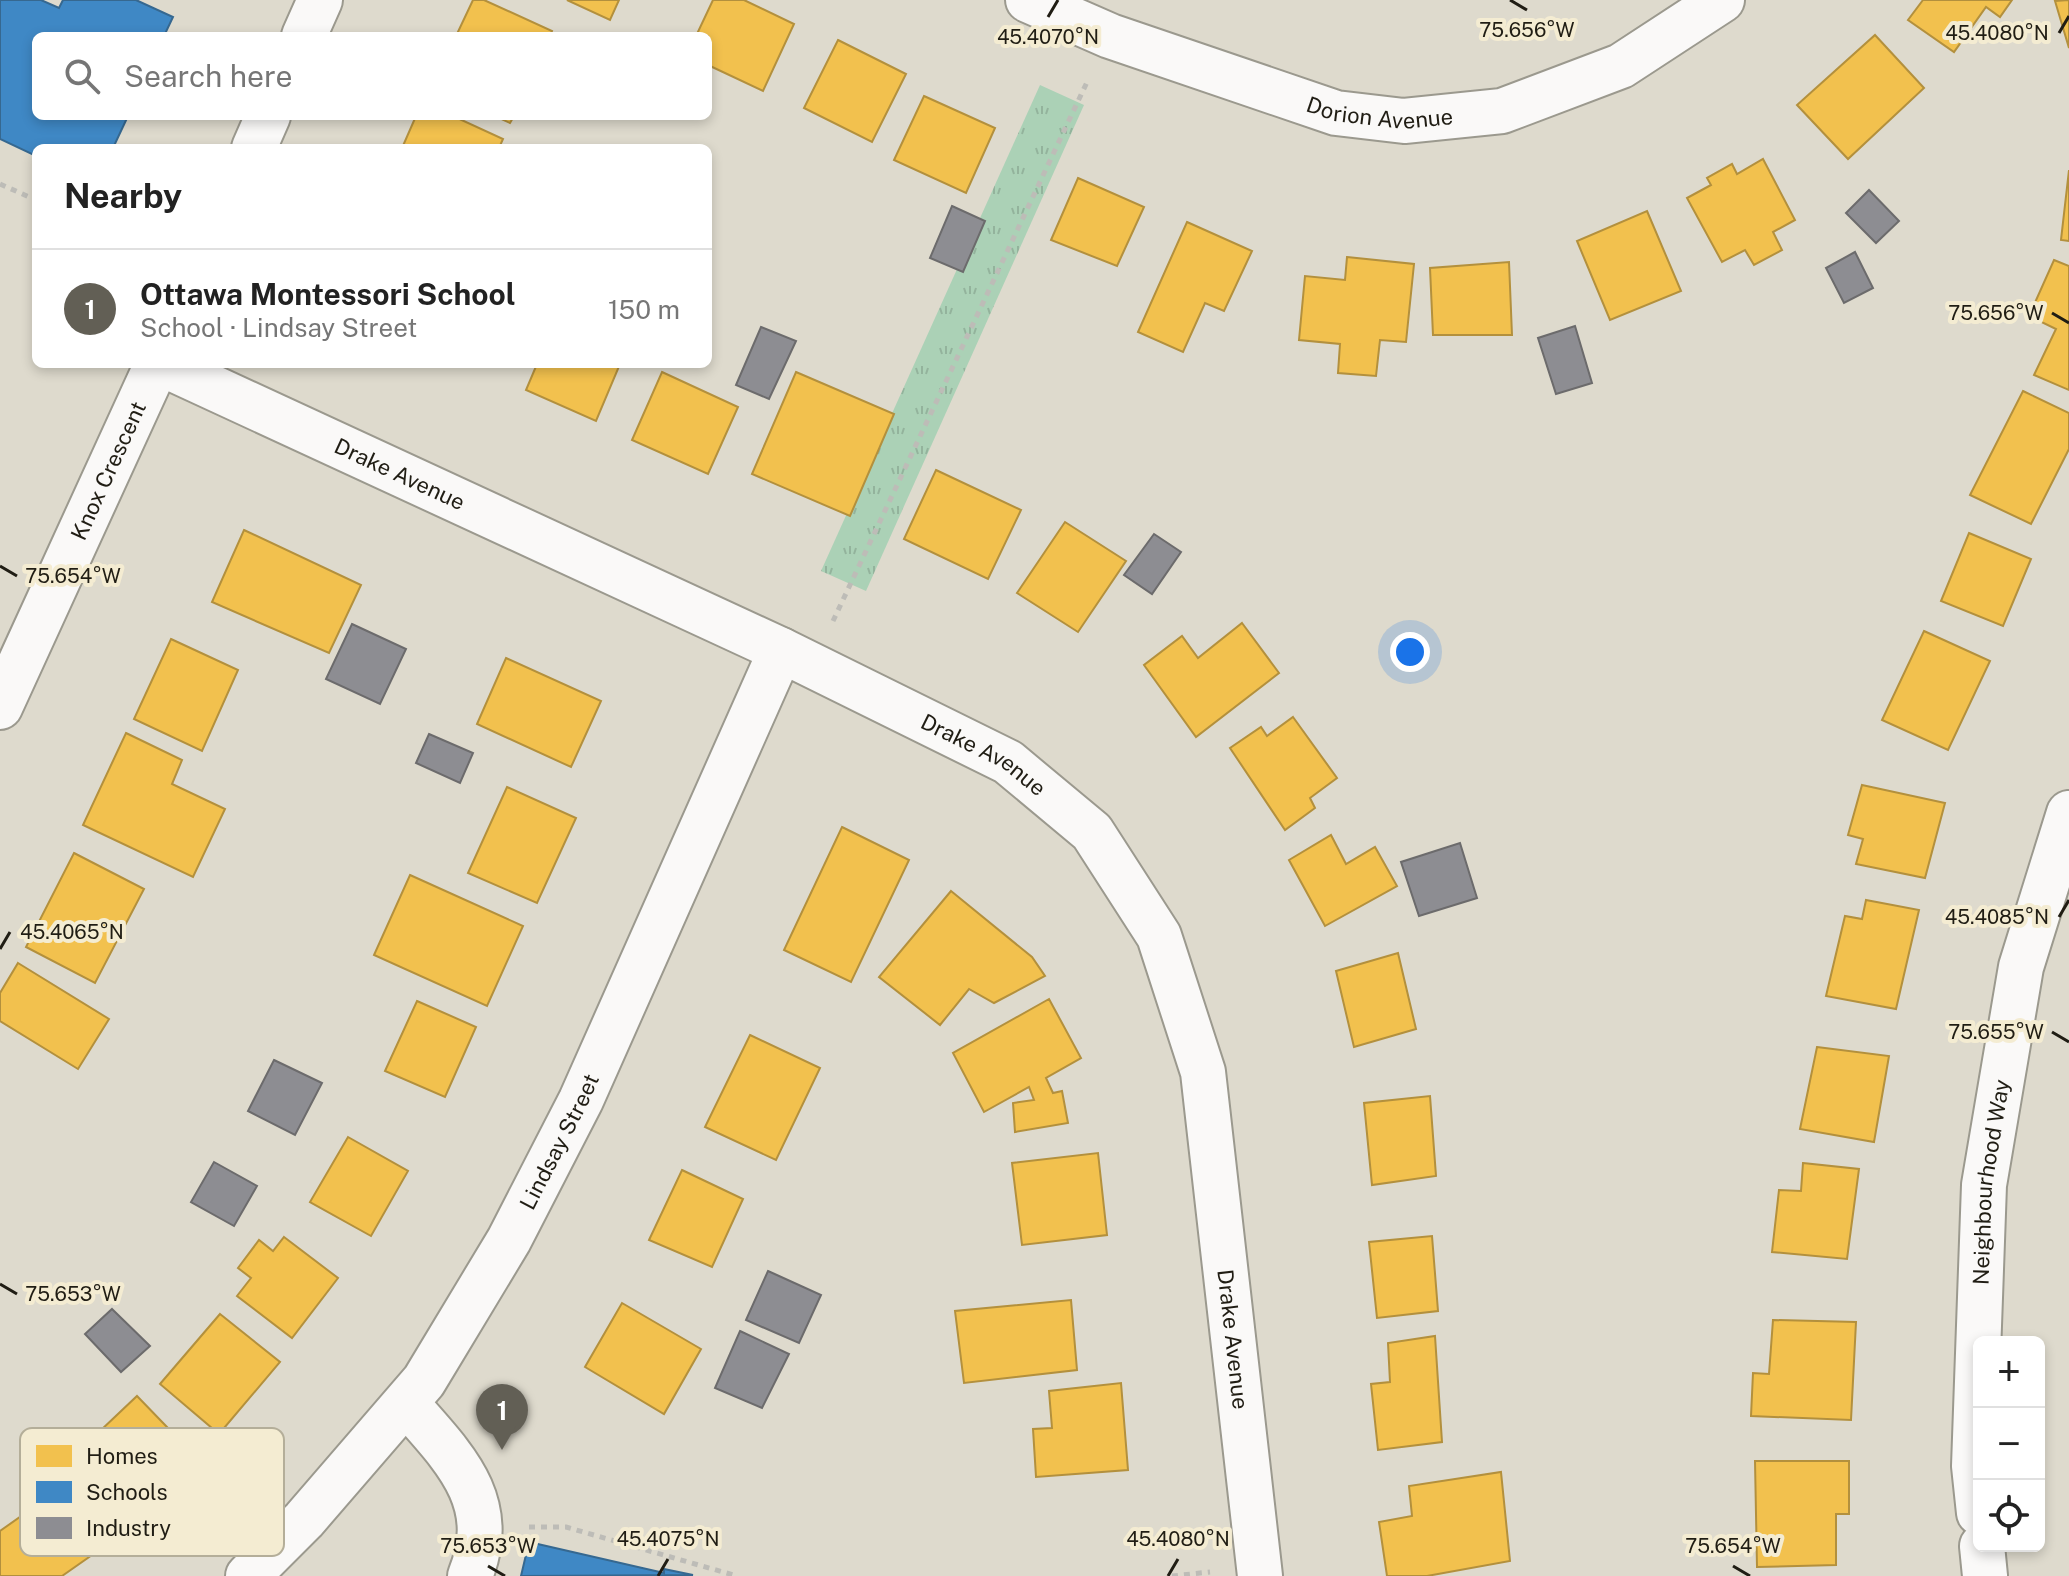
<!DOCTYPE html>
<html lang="en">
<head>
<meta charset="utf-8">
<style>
	:root { --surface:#fff; --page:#f2f2f2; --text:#222; --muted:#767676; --line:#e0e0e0; --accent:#625f55 }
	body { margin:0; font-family:"Public Sans",sans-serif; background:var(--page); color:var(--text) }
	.controls { position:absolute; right:24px; bottom:24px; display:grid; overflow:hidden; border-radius:12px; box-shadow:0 4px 12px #0003 }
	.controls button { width:72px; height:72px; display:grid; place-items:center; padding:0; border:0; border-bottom:2px solid var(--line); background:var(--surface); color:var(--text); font:40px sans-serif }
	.you { position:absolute; left:1410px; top:652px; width:28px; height:28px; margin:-20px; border:6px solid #fff; border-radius:50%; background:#1a73e8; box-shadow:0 0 0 12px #1a73e833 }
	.badge { display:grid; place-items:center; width:52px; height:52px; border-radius:50%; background:var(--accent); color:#fff; font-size:26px; font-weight:700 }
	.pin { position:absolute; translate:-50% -66px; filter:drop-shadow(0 2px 4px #0008) }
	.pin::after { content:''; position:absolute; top:42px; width:28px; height:24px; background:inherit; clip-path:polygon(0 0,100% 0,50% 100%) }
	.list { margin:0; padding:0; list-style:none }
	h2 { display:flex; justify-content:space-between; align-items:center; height:104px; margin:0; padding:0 32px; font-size:34px }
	h2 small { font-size:26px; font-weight:400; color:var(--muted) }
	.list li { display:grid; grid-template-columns:52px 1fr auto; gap:24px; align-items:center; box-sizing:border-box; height:120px; padding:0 32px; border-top:2px solid var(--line) }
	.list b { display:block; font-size:30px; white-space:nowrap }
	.list p { margin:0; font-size:26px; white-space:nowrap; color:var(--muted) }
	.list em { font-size:26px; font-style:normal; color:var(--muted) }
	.icon { flex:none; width:44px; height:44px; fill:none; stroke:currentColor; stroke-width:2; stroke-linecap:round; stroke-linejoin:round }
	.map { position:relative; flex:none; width:2069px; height:1576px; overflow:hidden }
	.search { position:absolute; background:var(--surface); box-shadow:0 4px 12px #0003; left:32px; top:32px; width:680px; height:88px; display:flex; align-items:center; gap:20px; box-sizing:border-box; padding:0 28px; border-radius:12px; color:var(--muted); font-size:30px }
	.panel { position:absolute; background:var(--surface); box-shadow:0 4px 12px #0003; left:32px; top:144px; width:680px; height:224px; border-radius:12px }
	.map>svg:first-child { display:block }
	.grass { fill:url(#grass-tufts) }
	.homes { fill:#f2c14e; stroke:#b3903d; stroke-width:2 }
	.schools { fill:#3f88c5; stroke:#366890; stroke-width:2 }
	.industry { fill:#8d8d92; stroke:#6c6b6c; stroke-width:2 }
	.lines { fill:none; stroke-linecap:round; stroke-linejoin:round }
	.minor-casing { stroke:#9b998e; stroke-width:48 }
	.path { stroke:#bdbcb7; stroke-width:5; stroke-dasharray:6 6; stroke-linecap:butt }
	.minor { stroke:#faf9f8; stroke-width:44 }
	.ticks { fill:none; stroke:#201d14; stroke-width:3 }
	.labels { text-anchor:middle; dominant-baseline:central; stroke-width:8; stroke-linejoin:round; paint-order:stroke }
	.street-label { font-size:22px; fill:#201d14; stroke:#f4ecd2 }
	.key { fill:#f4ecd2; stroke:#b4ae99; stroke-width:2 }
	.key-label { font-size:22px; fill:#201d14 }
	.ticks-label { font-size:20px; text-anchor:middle; fill:#201d14; stroke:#f4ecd2; stroke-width:8; stroke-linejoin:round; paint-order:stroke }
</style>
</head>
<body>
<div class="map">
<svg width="2069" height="1576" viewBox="0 0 2069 1576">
	<defs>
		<pattern id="grass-tufts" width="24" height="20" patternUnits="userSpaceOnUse" patternTransform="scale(2)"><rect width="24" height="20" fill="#abd1b6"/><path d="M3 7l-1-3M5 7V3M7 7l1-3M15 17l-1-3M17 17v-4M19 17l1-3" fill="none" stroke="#93b39c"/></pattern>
	</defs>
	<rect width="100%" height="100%" fill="#dedacd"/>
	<path class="grass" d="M 1040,85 L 1084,105 L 866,591 L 821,571 Z"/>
	<g class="homes">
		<path d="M 473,0 L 484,0 L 552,31 L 550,36 L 456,36 Z"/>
		<path d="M 567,0 L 619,0 L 610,20 Z"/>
		<path d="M 713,0 L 744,0 L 794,24 L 763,91 L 708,65 L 708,36 L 696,36 Z"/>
		<path d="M 1923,0 L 2012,0 L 2000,17 L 1986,7 L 1954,52 L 1908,20 Z"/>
		<path d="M 2069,0 L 2069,48 L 2055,1 Z"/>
		<path d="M 1875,35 L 1924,88 L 1848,159 L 1797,105 Z"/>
		<path d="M 838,40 L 906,74 L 872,142 L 804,108 Z"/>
		<path d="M 924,96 L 995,128 L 966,193 L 894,160 Z"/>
		<path d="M 416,116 L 453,116 L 503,139 L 499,148 L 402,148 Z"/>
		<path d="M 495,116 L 514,116 L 510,123 Z"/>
		<path d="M 1763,159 L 1795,220 L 1773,232 L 1782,250 L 1754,265 L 1745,250 L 1722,262 L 1687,198 L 1711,185 L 1707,178 L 1732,164 L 1737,174 Z"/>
		<path d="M 2069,170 L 2069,241 L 2061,240 Z"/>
		<path d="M 1078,178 L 1144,207 L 1117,266 L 1051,240 Z"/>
		<path d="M 1647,211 L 1681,291 L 1610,320 L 1577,241 Z"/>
		<path d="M 1187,222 L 1252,251 L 1224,311 L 1205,303 L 1183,352 L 1138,332 Z"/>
		<path d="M 1347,257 L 1414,264 L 1406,342 L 1380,340 L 1376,376 L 1338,373 L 1340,344 L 1299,340 L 1305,276 L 1345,280 Z"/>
		<path d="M 2054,260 L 2069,266 L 2069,390 L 2034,375 L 2056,329 L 2029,316 Z"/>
		<path d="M 1509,262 L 1512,335 L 1433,335 L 1430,268 Z"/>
		<path d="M 537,364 L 620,364 L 596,421 L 526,390 Z"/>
		<path d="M 662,372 L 738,407 L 708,474 L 632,440 Z"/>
		<path d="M 796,372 L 894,414 L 850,516 L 752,474 Z"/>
		<path d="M 2023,391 L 2069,413 L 2069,449 L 2031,524 L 1970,495 Z"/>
		<path d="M 936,470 L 1021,510 L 988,579 L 904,539 Z"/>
		<path d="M 1065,522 L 1126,561 L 1078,632 L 1017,593 Z"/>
		<path d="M 244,530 L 361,585 L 329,653 L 212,602 Z"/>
		<path d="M 1969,533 L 2031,559 L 2003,626 L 1941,601 Z"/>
		<path d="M 1242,623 L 1279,673 L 1196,737 L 1144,665 L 1182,636 L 1198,658 Z"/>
		<path d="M 1924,631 L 1990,661 L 1948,750 L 1882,720 Z"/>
		<path d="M 171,639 L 238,670 L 202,751 L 134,719 Z"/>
		<path d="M 506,658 L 601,701 L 571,767 L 477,724 Z"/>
		<path d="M 1293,717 L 1337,778 L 1310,798 L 1315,808 L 1285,830 L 1230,748 L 1261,727 L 1267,736 Z"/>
		<path d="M 126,733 L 182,760 L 172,784 L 225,809 L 193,877 L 83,825 Z"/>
		<path d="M 1862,785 L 1945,803 L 1925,878 L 1856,864 L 1863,839 L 1848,835 Z"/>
		<path d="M 507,787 L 576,818 L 537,903 L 468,873 Z"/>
		<path d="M 842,827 L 909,860 L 851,982 L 784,950 Z"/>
		<path d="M 1331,835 L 1346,864 L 1375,847 L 1397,886 L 1325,926 L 1289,860 Z"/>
		<path d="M 74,853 L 144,889 L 95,983 L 26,947 Z"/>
		<path d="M 410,875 L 523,926 L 487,1006 L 374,955 Z"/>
		<path d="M 951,891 L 1032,957 L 1045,976 L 994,1003 L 969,989 L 940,1025 L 879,977 Z"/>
		<path d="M 1866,900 L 1919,910 L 1896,1009 L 1826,996 L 1845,916 L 1862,919 Z"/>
		<path d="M 1398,953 L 1416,1029 L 1354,1047 L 1336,971 Z"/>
		<path d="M 18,963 L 109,1019 L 78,1069 L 0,1021 L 0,993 Z"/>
		<path d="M 1049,999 L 1081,1058 L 1046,1078 L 1053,1093 L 1062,1091 L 1068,1123 L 1015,1132 L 1013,1103 L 1034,1100 L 1029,1087 L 984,1112 L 953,1053 Z"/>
		<path d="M 417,1001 L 476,1027 L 445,1097 L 385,1071 Z"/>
		<path d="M 750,1035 L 820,1068 L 776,1160 L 705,1127 Z"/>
		<path d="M 1817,1047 L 1889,1056 L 1874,1142 L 1800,1129 Z"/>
		<path d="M 1430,1096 L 1436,1176 L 1372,1185 L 1364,1103 Z"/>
		<path d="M 348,1137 L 408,1171 L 371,1236 L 310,1202 Z"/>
		<path d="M 1098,1153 L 1107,1235 L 1022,1245 L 1012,1163 Z"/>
		<path d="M 1803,1163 L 1859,1169 L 1847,1259 L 1772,1252 L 1779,1190 L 1801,1191 Z"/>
		<path d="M 682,1170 L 743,1199 L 712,1267 L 649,1240 Z"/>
		<path d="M 1432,1236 L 1438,1311 L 1377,1318 L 1369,1242 Z"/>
		<path d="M 284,1237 L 338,1278 L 292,1338 L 237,1296 L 251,1278 L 238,1268 L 259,1240 L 273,1251 Z"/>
		<path d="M 1071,1300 L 1077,1370 L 964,1383 L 955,1311 Z"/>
		<path d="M 622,1303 L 701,1349 L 664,1414 L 585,1367 Z"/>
		<path d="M 220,1314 L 280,1362 L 219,1434 L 160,1384 Z"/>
		<path d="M 1773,1320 L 1856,1322 L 1851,1420 L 1751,1416 L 1753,1373 L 1769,1374 Z"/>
		<path d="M 1435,1336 L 1442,1442 L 1378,1450 L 1371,1384 L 1390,1382 L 1388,1343 Z"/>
		<path d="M 1121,1383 L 1128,1470 L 1036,1477 L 1033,1429 L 1052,1428 L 1049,1391 Z"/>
		<path d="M 137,1396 L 196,1457 L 122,1528 L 62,1467 Z"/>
		<path d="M 1755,1461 L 1849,1461 L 1849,1514 L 1836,1514 L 1836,1565 L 1757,1567 Z"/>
		<path d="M 1501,1472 L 1510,1561 L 1427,1576 L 1387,1576 L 1379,1522 L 1412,1516 L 1409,1486 Z"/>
		<path d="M 51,1495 L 92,1555 L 62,1576 L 0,1576 L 0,1531 Z"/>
	</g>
	<g class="schools">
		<path d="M 0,0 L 41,0 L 59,8 L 63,0 L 136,0 L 173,17 L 164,36 L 36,36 L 36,116 L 128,116 L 113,148 L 36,148 L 36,156 L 0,139 Z"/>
		<path d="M 529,1542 L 664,1573 L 664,1569 L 693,1575 L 521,1576 Z"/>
	</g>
	<g class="industry">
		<path d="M 1869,190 L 1899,221 L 1876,243 L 1846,213 Z"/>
		<path d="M 952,206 L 985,221 L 963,272 L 930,258 Z"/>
		<path d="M 1855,252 L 1873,288 L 1844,303 L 1826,268 Z"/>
		<path d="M 1575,326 L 1592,383 L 1556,394 L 1538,338 Z"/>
		<path d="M 761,327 L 796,341 L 769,399 L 736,385 Z"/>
		<path d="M 1154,534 L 1181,552 L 1152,594 L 1124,575 Z"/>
		<path d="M 352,624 L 406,649 L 380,704 L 326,679 Z"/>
		<path d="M 429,734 L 473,753 L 460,783 L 416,763 Z"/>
		<path d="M 1460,843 L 1477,898 L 1419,916 L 1401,862 Z"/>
		<path d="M 274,1060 L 322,1083 L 295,1135 L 248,1111 Z"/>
		<path d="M 214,1162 L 257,1186 L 234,1226 L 191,1202 Z"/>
		<path d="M 768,1271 L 821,1295 L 799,1343 L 746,1320 Z"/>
		<path d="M 112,1309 L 150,1346 L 121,1372 L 85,1334 Z"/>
		<path d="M 740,1331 L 789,1354 L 762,1408 L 715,1388 Z"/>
	</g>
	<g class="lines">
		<defs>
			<g id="minor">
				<path id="s1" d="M 1028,0 L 1110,36 L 1336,113 L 1404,121 L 1502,111 L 1621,66 L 1722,0"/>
				<path d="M 304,36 L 320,0"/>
				<path d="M 254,148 L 268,116"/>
				<path id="s2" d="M 162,364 L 781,650 L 1008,762 L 1092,832 L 1159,936 L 1203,1072 L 1260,1576"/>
				<path id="s3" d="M 0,707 L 157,364"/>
				<path d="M 406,1403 C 452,1456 501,1500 470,1576"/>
				<path id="s4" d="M 1979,1513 L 1974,1466 L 1984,1185 L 2021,967 L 2069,813"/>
				<path d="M 1982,1546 L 1985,1576"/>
				<path id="s5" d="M 248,1576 L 304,1520 L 424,1381 L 509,1240 L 581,1100 L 781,650"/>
			</g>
		</defs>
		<use href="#minor" class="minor-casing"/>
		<g class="path">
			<path d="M 0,184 L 36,200"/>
			<path d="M 833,621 L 1088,80"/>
			<path d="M 529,1527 L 566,1527 L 737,1576"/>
			<path d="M 1172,1576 L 1210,1572"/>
		</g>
		<use href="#minor" class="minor"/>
	</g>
	<path class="ticks" d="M 1510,0 L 1527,10M 1048,17 L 1058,0M 2059,33 L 2069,16M 2052,313 L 2069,323M 0,566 L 17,576M 2059,917 L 2069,900M 0,949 L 10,932M 2052,1032 L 2069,1042M 0,1284 L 17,1294M 488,1566 L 505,1576M 1733,1566 L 1750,1576M 658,1576 L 668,1559M 1168,1576 L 1178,1559"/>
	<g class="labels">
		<g class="street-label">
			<text stroke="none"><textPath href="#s1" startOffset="372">Dorion Avenue</textPath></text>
			<text stroke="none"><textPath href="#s3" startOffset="260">Knox Crescent</textPath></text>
			<text stroke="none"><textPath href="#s2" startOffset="262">Drake Avenue</textPath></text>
			<text stroke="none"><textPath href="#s2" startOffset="910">Drake Avenue</textPath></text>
			<text stroke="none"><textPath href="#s5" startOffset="538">Lindsay Street</textPath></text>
			<text stroke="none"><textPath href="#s4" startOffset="332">Neighbourhood Way</textPath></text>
			<text stroke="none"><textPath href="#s2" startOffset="1580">Drake Avenue</textPath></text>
		</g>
	</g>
	<rect x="20" y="1428" width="264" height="128" rx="12" class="key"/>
	<rect x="36" y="1445" width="36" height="22" fill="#f2c14e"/>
	<rect x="36" y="1481" width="36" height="22" fill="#3f88c5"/>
	<rect x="36" y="1517" width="36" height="22" fill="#8d8d92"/>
	<g class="key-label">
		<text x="86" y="1464">Homes</text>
		<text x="86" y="1500">Schools</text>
		<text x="86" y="1536">Industry</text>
	</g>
	<g class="ticks-label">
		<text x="1527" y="37">75.656°W</text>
		<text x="1997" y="40">45.4080°N</text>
		<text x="1048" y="44">45.4070°N</text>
		<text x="1996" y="320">75.656°W</text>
		<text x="73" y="583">75.654°W</text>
		<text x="1997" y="924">45.4085°N</text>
		<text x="72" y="939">45.4065°N</text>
		<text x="1996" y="1039">75.655°W</text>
		<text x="73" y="1301">75.653°W</text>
		<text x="668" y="1546">45.4075°N</text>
		<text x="1178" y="1546">45.4080°N</text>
		<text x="488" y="1553">75.653°W</text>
		<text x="1733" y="1553">75.654°W</text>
	</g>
</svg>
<div class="controls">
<button>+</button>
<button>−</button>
<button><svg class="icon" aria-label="locate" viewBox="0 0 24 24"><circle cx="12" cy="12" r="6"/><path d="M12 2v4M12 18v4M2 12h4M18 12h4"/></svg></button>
</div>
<div class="you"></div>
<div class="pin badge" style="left:502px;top:1450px">1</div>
<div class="search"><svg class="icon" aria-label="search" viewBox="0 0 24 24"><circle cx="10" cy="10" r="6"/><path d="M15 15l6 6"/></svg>Search here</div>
<section class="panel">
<h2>Nearby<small></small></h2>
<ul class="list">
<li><span class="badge">1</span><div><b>Ottawa Montessori School</b><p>School · Lindsay Street</p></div><em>150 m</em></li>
</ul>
</section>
</div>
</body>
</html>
